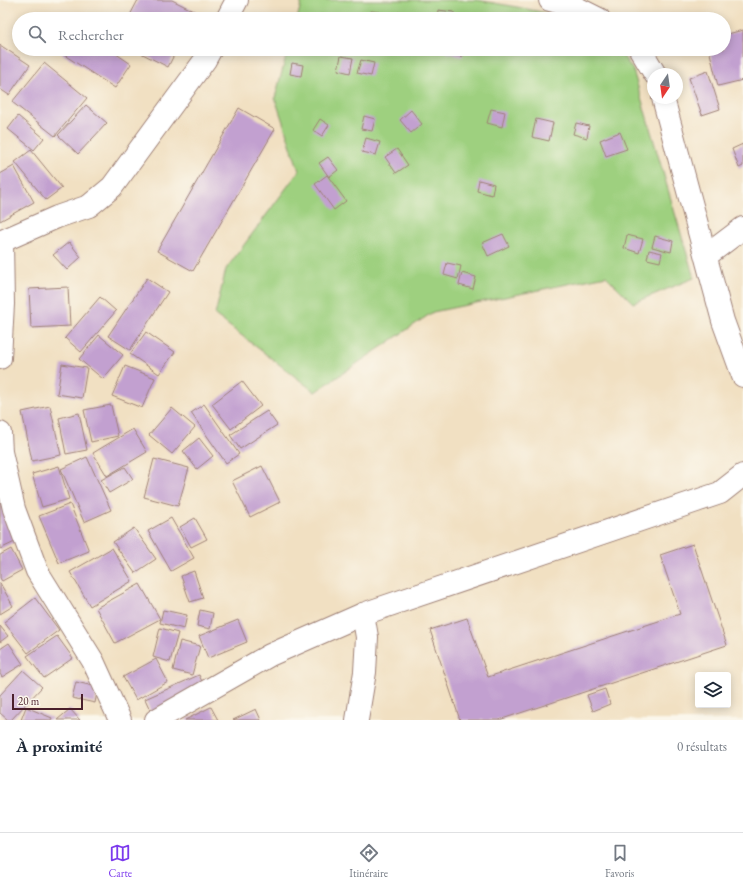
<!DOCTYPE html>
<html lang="fr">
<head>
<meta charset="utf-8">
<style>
	:root { --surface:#fff; --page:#f2f2f3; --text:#1f2937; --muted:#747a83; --line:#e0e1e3; --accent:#7c3aed }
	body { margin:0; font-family:"EB Garamond",serif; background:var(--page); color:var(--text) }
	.controls { position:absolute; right:12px; bottom:12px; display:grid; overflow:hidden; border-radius:4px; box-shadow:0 2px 10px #0003 }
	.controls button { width:36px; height:36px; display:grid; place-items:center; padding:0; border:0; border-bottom:1px solid var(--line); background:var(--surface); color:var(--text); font:20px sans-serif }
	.compass { position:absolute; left:647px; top:68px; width:36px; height:36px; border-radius:50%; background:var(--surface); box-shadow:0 2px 10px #0003; rotate:193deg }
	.scale { position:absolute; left:12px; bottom:10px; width:71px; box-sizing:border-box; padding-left:4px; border:2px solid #4a1f2b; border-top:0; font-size:11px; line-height:14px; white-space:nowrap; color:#4a1f2b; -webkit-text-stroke:3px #fbf7ec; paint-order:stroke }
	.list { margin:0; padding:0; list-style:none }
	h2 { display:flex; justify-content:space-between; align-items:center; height:52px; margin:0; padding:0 16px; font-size:17px }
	h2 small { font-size:13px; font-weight:400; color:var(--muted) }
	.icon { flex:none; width:22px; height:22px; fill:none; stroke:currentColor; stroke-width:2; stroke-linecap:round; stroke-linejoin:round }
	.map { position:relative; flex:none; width:743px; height:720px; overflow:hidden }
	.search { position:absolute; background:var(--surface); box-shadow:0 2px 10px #0003; left:12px; right:12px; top:12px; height:44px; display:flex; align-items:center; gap:10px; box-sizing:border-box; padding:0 14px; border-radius:22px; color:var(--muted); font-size:15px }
	.sheet { height:112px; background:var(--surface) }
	nav { display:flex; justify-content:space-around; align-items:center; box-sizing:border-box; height:56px; border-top:1px solid var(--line); background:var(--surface); font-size:11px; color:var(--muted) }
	nav a { display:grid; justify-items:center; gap:2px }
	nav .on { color:var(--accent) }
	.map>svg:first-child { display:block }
	.green { fill:#9ed07f; stroke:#747855 }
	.building { fill:#c2a0d0 }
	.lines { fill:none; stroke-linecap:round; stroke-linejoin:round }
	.minor-casing { stroke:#9e8076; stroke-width:24 }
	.tertiary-casing { stroke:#9e8076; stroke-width:24 }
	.minor { stroke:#fff; stroke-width:22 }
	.tertiary { stroke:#fff; stroke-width:22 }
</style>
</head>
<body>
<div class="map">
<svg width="743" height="720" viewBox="0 0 743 720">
	<rect width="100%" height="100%" fill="#fbf7ec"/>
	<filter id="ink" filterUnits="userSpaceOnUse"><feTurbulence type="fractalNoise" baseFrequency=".025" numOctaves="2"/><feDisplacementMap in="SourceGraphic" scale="8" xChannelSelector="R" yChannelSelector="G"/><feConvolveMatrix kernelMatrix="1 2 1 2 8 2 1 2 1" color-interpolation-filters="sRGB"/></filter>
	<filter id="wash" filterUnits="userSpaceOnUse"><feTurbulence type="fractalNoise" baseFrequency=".012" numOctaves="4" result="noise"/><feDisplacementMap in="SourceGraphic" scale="16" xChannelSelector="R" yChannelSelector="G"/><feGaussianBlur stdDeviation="0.9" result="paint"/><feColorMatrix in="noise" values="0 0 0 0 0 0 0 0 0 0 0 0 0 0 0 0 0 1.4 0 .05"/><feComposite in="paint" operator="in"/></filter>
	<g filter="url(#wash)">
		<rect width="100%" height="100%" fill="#f1e0c2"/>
		<g class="green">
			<path d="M 302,0 L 477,0 L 517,7 L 575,19 L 297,19 Z"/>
			<path d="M 288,49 L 618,49 L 633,70 L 694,278 L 633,303 L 606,276 L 433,312 L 315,392 L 215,315 L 226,269 L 299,171 L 275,98 Z"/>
		</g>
		<g id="blocks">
			<g class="building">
				<path d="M 138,0 L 172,0 L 196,12 L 192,19 L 128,19 Z"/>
				<path d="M 438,10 L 454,12 L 453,19 L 437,19 Z"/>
				<path d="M 371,11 L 380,12 L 378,19 L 369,19 Z"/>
				<path d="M 398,12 L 413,14 L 412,19 L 397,19 Z"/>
				<path d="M 743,30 L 743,80 L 718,86 L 709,49 L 724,49 L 724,35 Z"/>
				<path d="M 0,45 L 30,65 L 9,95 L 0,89 Z"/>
				<path d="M 64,49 L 109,49 L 131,64 L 115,88 L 61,53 Z"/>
				<path d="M 133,49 L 177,49 L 168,67 Z"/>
				<path d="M 448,49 L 464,49 L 462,57 L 447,53 Z"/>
				<path d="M 341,56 L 353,58 L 350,73 L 338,70 Z"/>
				<path d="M 361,60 L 374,63 L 371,76 L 357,73 Z"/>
				<path d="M 44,63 L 87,98 L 55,136 L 12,102 Z"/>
				<path d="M 292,63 L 303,65 L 301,76 L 290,74 Z"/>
				<path d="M 708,71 L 720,109 L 702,115 L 689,78 Z"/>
				<path d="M 86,105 L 107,123 L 78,154 L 58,135 Z"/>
				<path d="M 239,108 L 275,129 L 193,271 L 157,251 Z"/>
				<path d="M 491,109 L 505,112 L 502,127 L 487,123 Z"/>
				<path d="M 411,110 L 422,124 L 411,133 L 400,120 Z"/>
				<path d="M 18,116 L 44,138 L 34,150 L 8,129 Z"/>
				<path d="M 364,116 L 375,119 L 372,131 L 361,129 Z"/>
				<path d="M 320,119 L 329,125 L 322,136 L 313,130 Z"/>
				<path d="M 536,119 L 553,123 L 549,141 L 532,137 Z"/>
				<path d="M 576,123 L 589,126 L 587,138 L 573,134 Z"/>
				<path d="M 620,132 L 627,149 L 606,156 L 600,140 Z"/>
				<path d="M 366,138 L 380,142 L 376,155 L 362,152 Z"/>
				<path d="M 743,144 L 743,166 L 739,168 L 732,149 Z"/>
				<path d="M 397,149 L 408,165 L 396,173 L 385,157 Z"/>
				<path d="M 31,150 L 62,188 L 46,200 L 15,162 Z"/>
				<path d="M 328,157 L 338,170 L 329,177 L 319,163 Z"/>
				<path d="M 14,166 L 34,202 L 0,221 L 0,174 Z"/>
				<path d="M 327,175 L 346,201 L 334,210 L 315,184 Z"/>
				<path d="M 479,180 L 494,184 L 492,195 L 477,191 Z"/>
				<path d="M 503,234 L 509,246 L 488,256 L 482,243 Z"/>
				<path d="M 627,235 L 643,239 L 639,253 L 624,248 Z"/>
				<path d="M 655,236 L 673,241 L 671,252 L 652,247 Z"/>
				<path d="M 69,242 L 81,257 L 67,270 L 53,255 Z"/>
				<path d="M 649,250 L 662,253 L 660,262 L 647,259 Z"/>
				<path d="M 447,263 L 461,266 L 458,279 L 444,275 Z"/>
				<path d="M 462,273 L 476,277 L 473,289 L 459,285 Z"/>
				<path d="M 147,278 L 168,292 L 130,350 L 108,336 Z"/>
				<path d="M 68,287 L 70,326 L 31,328 L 29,289 Z"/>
				<path d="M 100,297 L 116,311 L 81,352 L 65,338 Z"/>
				<path d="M 146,332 L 175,352 L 159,374 L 130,354 Z"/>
				<path d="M 99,335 L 123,355 L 103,379 L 79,359 Z"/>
				<path d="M 62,364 L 87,368 L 82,398 L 57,394 Z"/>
				<path d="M 125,366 L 155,378 L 142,408 L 112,396 Z"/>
				<path d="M 242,381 L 261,406 L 231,429 L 212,404 Z"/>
				<path d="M 204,404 L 239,454 L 226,463 L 191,413 Z"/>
				<path d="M 111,405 L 118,436 L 91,442 L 84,410 Z"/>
				<path d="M 50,406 L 61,455 L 32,461 L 22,412 Z"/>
				<path d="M 172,408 L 195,427 L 172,454 L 149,435 Z"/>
				<path d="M 267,411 L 277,425 L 240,449 L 230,435 Z"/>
				<path d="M 79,413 L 87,450 L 66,454 L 59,418 Z"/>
				<path d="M 133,429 L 147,452 L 107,476 L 93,453 Z"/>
				<path d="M 199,438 L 213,456 L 197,469 L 183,451 Z"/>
				<path d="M 87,457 L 111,510 L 84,522 L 61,469 Z"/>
				<path d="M 154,459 L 189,468 L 178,506 L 144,497 Z"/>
				<path d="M 59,466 L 69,499 L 42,507 L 32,474 Z"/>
				<path d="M 262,466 L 280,502 L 250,517 L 232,481 Z"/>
				<path d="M 125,467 L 133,479 L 109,493 L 101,480 Z"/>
				<path d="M 0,501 L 19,540 L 0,549 Z"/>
				<path d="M 70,504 L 89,551 L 59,563 L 39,516 Z"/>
				<path d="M 171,518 L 194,558 L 171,571 L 148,531 Z"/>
				<path d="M 195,518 L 207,539 L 191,547 L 180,527 Z"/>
				<path d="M 134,528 L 156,559 L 135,573 L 113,542 Z"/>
				<path d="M 693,544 L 727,645 L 499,720 L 460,720 L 430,630 L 467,618 L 488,677 L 680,614 L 660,555 Z"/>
				<path d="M 112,548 L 132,581 L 90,606 L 70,572 Z"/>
				<path d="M 11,549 L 22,570 L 2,581 L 0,578 L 0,555 Z"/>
				<path d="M 194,571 L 203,598 L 190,602 L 181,576 Z"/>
				<path d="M 0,583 L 13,606 L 0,614 Z"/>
				<path d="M 140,584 L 160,619 L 115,643 L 96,608 Z"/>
				<path d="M 35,598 L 59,630 L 28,653 L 4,622 Z"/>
				<path d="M 163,610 L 187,615 L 184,629 L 160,623 Z"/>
				<path d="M 200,610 L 213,613 L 210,629 L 197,626 Z"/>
				<path d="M 238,620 L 247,642 L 208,658 L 199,636 Z"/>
				<path d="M 0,626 L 8,636 L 0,642 Z"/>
				<path d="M 160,628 L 178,633 L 170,662 L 153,657 Z"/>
				<path d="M 57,636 L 73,658 L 44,678 L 27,656 Z"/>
				<path d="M 180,641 L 200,646 L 192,675 L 173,670 Z"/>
				<path d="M 9,643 L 23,664 L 2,677 L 0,674 L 0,649 Z"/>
				<path d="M 156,659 L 168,682 L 136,700 L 123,677 Z"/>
				<path d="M 23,670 L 42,687 L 11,720 L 8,720 L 0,713 L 0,695 Z"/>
				<path d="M 199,675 L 205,688 L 151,712 L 145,699 Z"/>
				<path d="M 76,682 L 98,687 L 95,703 L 72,698 Z"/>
				<path d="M 605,689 L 610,704 L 593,711 L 587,695 Z"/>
				<path d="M 26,707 L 52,718 L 51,720 L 21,720 Z"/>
				<path d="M 211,707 L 218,720 L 185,720 Z"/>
				<path d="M 70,709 L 80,720 L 57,720 Z"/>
				<path d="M 256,709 L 261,720 L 233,720 Z"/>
			</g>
		</g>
	</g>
	<g filter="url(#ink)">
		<use href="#blocks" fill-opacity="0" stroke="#9e8076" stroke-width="1"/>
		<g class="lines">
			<defs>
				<g id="minor">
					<path d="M 550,0 L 575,7 L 599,19"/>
					<path d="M 640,49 L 655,74"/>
					<path d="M 663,98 L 723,321 L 743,376"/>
					<path d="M 706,256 L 743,228"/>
					<path d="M 0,358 L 3,304 L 2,241"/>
					<path d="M 0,433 L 1,452 L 14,509 L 37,571 L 93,661 L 120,720"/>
					<path d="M 156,720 L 270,655 L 363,614 L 720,493 L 743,475"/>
					<path d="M 357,720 L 365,672 L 367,637 L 363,614"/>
				</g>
				<g id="tertiary">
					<path d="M 227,19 L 237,0"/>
					<path d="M 0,242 L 57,217 L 89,206 L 112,187 L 205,60 L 211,49"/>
				</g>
			</defs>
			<use href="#minor" class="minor-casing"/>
			<use href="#tertiary" class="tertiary-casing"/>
			<use href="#minor" class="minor"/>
			<use href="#tertiary" class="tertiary"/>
		</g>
	</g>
</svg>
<div class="controls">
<button><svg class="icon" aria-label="layers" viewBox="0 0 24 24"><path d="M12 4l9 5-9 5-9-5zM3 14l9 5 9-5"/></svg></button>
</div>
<svg class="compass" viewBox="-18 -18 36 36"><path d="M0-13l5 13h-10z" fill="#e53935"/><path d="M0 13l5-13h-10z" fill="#747a83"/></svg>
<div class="scale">20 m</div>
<div class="search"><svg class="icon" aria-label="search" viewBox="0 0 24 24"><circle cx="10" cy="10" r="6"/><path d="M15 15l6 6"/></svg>Rechercher</div>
</div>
<section class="sheet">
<h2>À proximité<small>0 résultats</small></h2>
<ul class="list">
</ul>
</section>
<nav>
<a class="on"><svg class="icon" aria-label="map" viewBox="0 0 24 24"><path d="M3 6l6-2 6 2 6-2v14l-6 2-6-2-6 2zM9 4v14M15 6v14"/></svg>Carte</a>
<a><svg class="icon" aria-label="directions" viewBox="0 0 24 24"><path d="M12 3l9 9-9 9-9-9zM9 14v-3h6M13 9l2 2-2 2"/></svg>Itinéraire</a>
<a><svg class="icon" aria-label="saved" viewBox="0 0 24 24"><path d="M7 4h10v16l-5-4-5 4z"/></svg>Favoris</a>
</nav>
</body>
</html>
